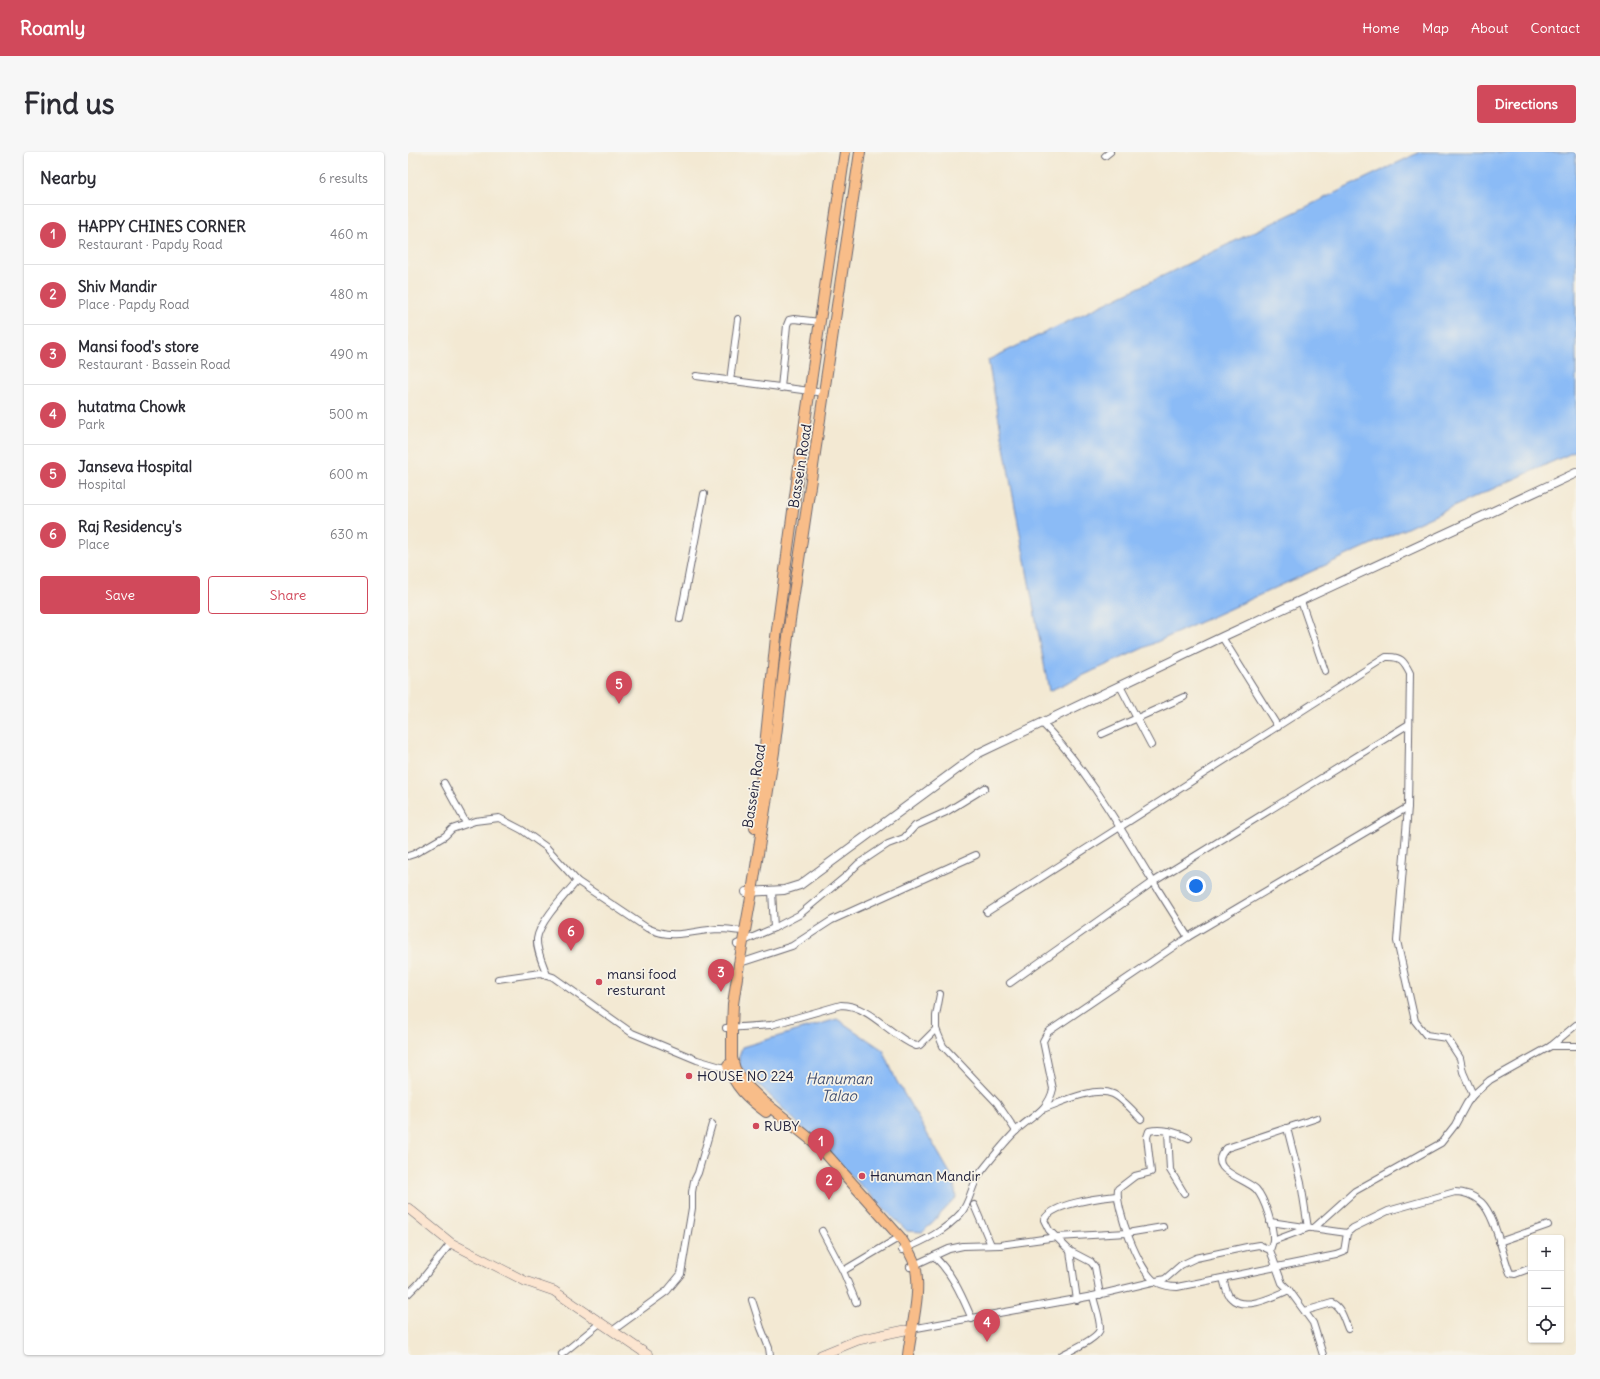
<!DOCTYPE html>
<html lang="en">
<head>
<meta charset="utf-8">
<style>
	:root { --surface:#fff; --page:#f7f7f7; --text:#2b2b33; --muted:#7c7c81; --line:#e1e1e2; --accent:#d1495b }
	body { margin:0; font-family:Delius,sans-serif; background:var(--page); color:var(--text) }
	.controls { position:absolute; right:12px; bottom:12px; display:grid; overflow:hidden; border-radius:4px; box-shadow:0 1px 3px #0004 }
	.controls button { width:36px; height:36px; display:grid; place-items:center; padding:0; border:0; border-bottom:1px solid var(--line); background:var(--surface); color:var(--text); font:20px sans-serif }
	.you { position:absolute; left:788px; top:734px; width:14px; height:14px; margin:-10px; border:3px solid #fff; border-radius:50%; background:#1a73e8; box-shadow:0 0 0 6px #1a73e833 }
	.badge { display:grid; place-items:center; width:26px; height:26px; border-radius:50%; background:var(--accent); color:#fff; font-size:13px; font-weight:700 }
	.pin { position:absolute; translate:-50% -33px; filter:drop-shadow(0 1px 2px #0008) }
	.pin::after { content:''; position:absolute; top:21px; width:14px; height:12px; background:inherit; clip-path:polygon(0 0,100% 0,50% 100%) }
	.list { margin:0; padding:0; list-style:none }
	h2 { display:flex; justify-content:space-between; align-items:center; height:52px; margin:0; padding:0 16px; font-size:17px }
	h2 small { font-size:13px; font-weight:400; color:var(--muted) }
	.list li { display:grid; grid-template-columns:26px 1fr auto; gap:12px; align-items:center; box-sizing:border-box; height:60px; padding:0 16px; border-top:1px solid var(--line) }
	.list b { display:block; font-size:15px; white-space:nowrap }
	.list p { margin:0; font-size:13px; white-space:nowrap; color:var(--muted) }
	.list em { font-size:13px; font-style:normal; color:var(--muted) }
	.actions { display:flex; gap:8px; padding:12px 16px }
	.actions a { flex:1; padding:9px 0; border:1px solid var(--accent); border-radius:4px; text-align:center; font-size:14px; color:var(--accent) }
	.actions .main { background:var(--accent); color:#fff }
	.icon { flex:none; width:22px; height:22px; fill:none; stroke:currentColor; stroke-width:2; stroke-linecap:round; stroke-linejoin:round }
	.map { position:relative; flex:none; width:1168px; height:1203px; overflow:hidden; border-radius:4px }
	header { display:flex; align-items:center; gap:24px; box-sizing:border-box; height:56px; padding:0 20px; background:var(--accent); color:#fff }
	header strong { font-size:19px }
	nav { display:flex; gap:22px; margin-inline-start:auto; font-size:14px }
	.intro { display:flex; align-items:center; justify-content:space-between; box-sizing:border-box; height:96px; padding:0 24px }
	h1 { margin:0; font-size:28px }
	.button { padding:10px 18px; border-radius:4px; background:var(--accent); color:#fff; font-size:14px; font-weight:700 }
	main { display:flex; gap:24px; padding:0 24px }
	aside { flex:1; background:var(--surface); border-radius:4px; box-shadow:0 1px 3px #0004 }
	.map>svg:first-child { display:block }
	.water { fill:#8bbbf6; stroke:#566e98 }
	.lines { fill:none; stroke-linecap:round; stroke-linejoin:round }
	.minor-casing { stroke:#6b6870; stroke-width:8 }
	.tertiary-casing { stroke:#6b6870; stroke-width:10 }
	.secondary-casing { stroke:#6b6870; stroke-width:10 }
	.primary-casing { stroke:#6b6870; stroke-width:12 }
	.minor { stroke:#fff; stroke-width:6 }
	.tertiary { stroke:#fff; stroke-width:8 }
	.secondary { stroke:#fce5d0; stroke-width:9 }
	.primary { stroke:#f8bd89; stroke-width:10 }
	.poi-dot { fill:#d1495b; stroke:#f7f3e8; stroke-width:1.5 }
	.labels { text-anchor:middle; dominant-baseline:central; stroke-width:3.5; stroke-linejoin:round; paint-order:stroke }
	.street-label { font-size:14px; fill:#22223b; stroke:#f7f3e8 }
	.poi-label { font-size:14px; fill:#22223b; stroke:#f7f3e8; text-anchor:start }
	.water-label { font-size:15px; font-style:italic; fill:#425073; stroke:#f7f3e8 }
</style>
</head>
<body>
<header>
<strong>Roamly</strong>
<nav><a>Home</a><a>Map</a><a>About</a><a>Contact</a></nav>
</header>
<div class="intro"><h1>Find us</h1><a class="button">Directions</a></div>
<main>
<aside>
<h2>Nearby<small>6 results</small></h2>
<ul class="list">
<li><span class="badge">1</span><div><b>HAPPY CHINES CORNER</b><p>Restaurant · Papdy Road</p></div><em>460 m</em></li>
<li><span class="badge">2</span><div><b>Shiv Mandir</b><p>Place · Papdy Road</p></div><em>480 m</em></li>
<li><span class="badge">3</span><div><b>Mansi food's store</b><p>Restaurant · Bassein Road</p></div><em>490 m</em></li>
<li><span class="badge">4</span><div><b>hutatma Chowk</b><p>Park</p></div><em>500 m</em></li>
<li><span class="badge">5</span><div><b>Janseva Hospital</b><p>Hospital</p></div><em>600 m</em></li>
<li><span class="badge">6</span><div><b>Raj Residency's</b><p>Place</p></div><em>630 m</em></li>
</ul>
<div class="actions"><a class="main">Save</a><a>Share</a></div>
</aside>
<div class="map">
<svg width="1168" height="1203" viewBox="0 0 1168 1203">
	<rect width="100%" height="100%" fill="#f7f3e8"/>
	<filter id="ink" filterUnits="userSpaceOnUse"><feTurbulence type="fractalNoise" baseFrequency=".025" numOctaves="2"/><feDisplacementMap in="SourceGraphic" scale="8" xChannelSelector="R" yChannelSelector="G"/><feConvolveMatrix kernelMatrix="1 2 1 2 8 2 1 2 1" color-interpolation-filters="sRGB"/></filter>
	<filter id="wash" filterUnits="userSpaceOnUse"><feTurbulence type="fractalNoise" baseFrequency=".012" numOctaves="4" result="noise"/><feDisplacementMap in="SourceGraphic" scale="16" xChannelSelector="R" yChannelSelector="G"/><feGaussianBlur stdDeviation="0.9" result="paint"/><feColorMatrix in="noise" values="0 0 0 0 0 0 0 0 0 0 0 0 0 0 0 0 0 1.4 0 .05"/><feComposite in="paint" operator="in"/></filter>
	<g filter="url(#wash)">
		<rect width="100%" height="100%" fill="#f3e9d3"/>
		<g class="water">
			<path d="M 1012,0 L 1168,0 L 1168,299 L 641,539 L 580,208 Z"/>
			<path d="M 429,867 L 475,898 L 488,928 L 546,1028 L 548,1046 L 515,1080 L 499,1079 L 331,913 L 331,905 L 334,895 Z"/>
		</g>
	</g>
	<g filter="url(#ink)">
		<g class="lines">
			<defs>
				<g id="minor">
					<path d="M 697,4 L 702,0"/>
					<path d="M 288,224 L 417,241"/>
					<path d="M 322,229 L 330,167"/>
					<path d="M 373,236 L 379,173 L 381,168 L 386,167 L 412,170"/>
					<path d="M 893,449 L 917,519"/>
					<path d="M 272,467 L 296,342"/>
					<path d="M 814,485 L 870,575"/>
					<path d="M 712,534 L 743,593"/>
					<path d="M 694,582 L 776,545"/>
					<path d="M 36,631 L 58,671"/>
					<path d="M 1000,655 L 989,789 L 1007,869 L 1018,883 L 1039,886 L 1052,906 L 1055,920 L 1065,943"/>
					<path d="M 0,704 L 6,702 L 37,684 L 44,677 L 67,669 L 91,666 L 114,678 L 138,695 L 169,729 L 239,776 C 268,789 283,778 312,777 C 320,777 329,779 337,779"/>
					<path d="M 364,739 L 366,776"/>
					<path d="M 579,760 L 978,505 C 993,504 996,509 1002,521 L 1000,655 L 780,785 C 768,766 756,747 744,728 C 711,674 679,617 634,571"/>
					<path d="M 329,792 L 366,776 L 391,763 L 438,724 L 450,712 L 480,692 L 496,686 L 507,674 L 538,660 L 577,636"/>
					<path d="M 329,812 L 384,794 L 424,768 L 568,703"/>
					<path d="M 139,823 C 135,812 128,798 129,787 C 131,770 158,742 169,729"/>
					<path d="M 90,827 L 132,821 L 145,825 L 224,881 L 289,908 L 323,918"/>
					<path d="M 602,831 L 745,730 L 1001,572"/>
					<path d="M 532,842 L 528,864 L 528,877 L 535,894 L 589,951 L 608,979"/>
					<path d="M 318,876 L 363,873 L 433,853 C 462,853 482,884 508,894 L 512,893 L 528,877"/>
					<path d="M 1143,894 L 1168,894"/>
					<path d="M 635,957 C 654,950 686,934 705,942 C 714,946 726,960 733,967"/>
					<path d="M 760,979 L 762,1018 L 776,1041"/>
					<path d="M 781,986 C 768,980 755,976 741,979 L 739,985 L 743,1020 L 727,1024 L 710,1037 C 707,1056 731,1120 748,1130 C 754,1133 762,1135 769,1135 L 928,1103 L 936,1100 L 939,1081 L 945,1076 L 980,1059 L 1047,1040 C 1056,1040 1066,1044 1073,1050 C 1087,1063 1094,1102 1102,1121 L 1107,1122 L 1123,1116"/>
					<path d="M 566,1053 L 583,1093"/>
					<path d="M 862,1070 L 939,1081"/>
					<path d="M 906,1076 L 947,1039 L 1033,991 L 1047,973 L 1059,951 L 1065,943 L 1082,928 L 1143,894 L 1168,873"/>
					<path d="M 414,1079 L 435,1119 L 448,1150"/>
					<path d="M 865,1089 L 900,1076 L 893,1031 L 879,976"/>
					<path d="M 1091,1090 L 1140,1073"/>
					<path d="M 494,1098 C 516,1089 537,1079 553,1061 C 563,1049 563,1032 573,1020 C 584,1006 595,992 607,980 C 621,965 640,960 645,937 L 635,889 L 640,880 L 780,785"/>
					<path d="M 862,1098 C 863,1096 864,1092 865,1089 C 866,1076 857,1047 848,1037 C 836,1026 796,1017 819,996 L 909,966"/>
					<path d="M 662,1099 L 669,1148"/>
					<path d="M 526,1104 C 546,1124 553,1142 564,1167"/>
					<path d="M 502,1115 L 541,1097 L 555,1094 L 592,1093 L 649,1085 L 719,1081 L 755,1075"/>
					<path d="M 435,1119 L 487,1088"/>
					<path d="M 815,1126 C 817,1132 818,1142 823,1146 C 836,1160 867,1144 881,1138"/>
					<path d="M 0,1142 L 11,1131 L 43,1091"/>
					<path d="M 692,1143 L 687,1115 L 683,1110 L 662,1099 L 641,1078 L 636,1068 C 644,1051 691,1046 709,1044"/>
					<path d="M 344,1148 L 353,1176 L 361,1196 L 362,1203"/>
					<path d="M 897,1159 L 924,1151 C 933,1155 936,1167 940,1177"/>
					<path d="M 503,1177 L 685,1144 L 757,1127 L 773,1113 L 788,1106 L 839,1095 L 851,1093 L 862,1098 L 874,1131 L 881,1138 L 905,1171 L 915,1203"/>
					<path d="M 204,1179 L 259,1139 L 273,1122 L 284,1056 L 284,1040 L 286,1029 L 290,1021 L 304,972"/>
					<path d="M 154,1202 L 192,1171"/>
					<path d="M 654,1203 C 663,1198 692,1186 692,1176 C 692,1166 687,1154 685,1144"/>
				</g>
				<path id="tertiary" d="M 338,740 L 376,738 L 392,733 L 571,601 L 814,485 L 1168,321"/>
				<g id="secondary">
					<path d="M 0,1056 L 43,1091 L 117,1129 L 146,1139 L 240,1203"/>
					<path d="M 413,1203 L 450,1188 L 497,1178"/>
				</g>
				<g id="primary">
					<path d="M 452,0 L 382,468 L 366,600 L 344,740 L 331,812 L 325,852 L 324,876 L 324,906 L 327,917 L 336,931 L 356,950 L 411,994 L 492,1085 C 498,1094 504,1103 507,1113 C 514,1139 503,1176 500,1203"/>
					<path d="M 347,676 L 355,614 L 368,485 L 397,270 L 437,0"/>
					<path d="M 320,913 C 326,935 341,947 358,960"/>
				</g>
			</defs>
			<use href="#minor" class="minor-casing"/>
			<use href="#tertiary" class="tertiary-casing"/>
			<use href="#secondary" class="secondary-casing"/>
			<use href="#primary" class="primary-casing"/>
			<use href="#minor" class="minor"/>
			<use href="#tertiary" class="tertiary"/>
			<use href="#secondary" class="secondary"/>
			<use href="#primary" class="primary"/>
		</g>
	</g>
	<g class="poi-dot">
		<circle cx="191" cy="830" r="4"/>
		<circle cx="281" cy="924" r="4"/>
		<circle cx="348" cy="974" r="4"/>
		<circle cx="454" cy="1024" r="4"/>
	</g>
	<g class="labels">
		<g class="street-label">
			<text transform="translate(392 314) rotate(-81)">Bassein Road</text>
			<text transform="translate(346 634) rotate(-81)">Bassein Road</text>
		</g>
		<g class="poi-label">
			<text x="199" y="822">mansi food<tspan x="199" dy="16">resturant</tspan></text>
			<text x="289" y="924">HOUSE NO 224</text>
			<text x="356" y="974">RUBY</text>
			<text x="462" y="1024">Hanuman Mandir</text>
		</g>
		<g class="water-label">
			<text x="431" y="926">Hanuman<tspan x="431" dy="17">Talao</tspan></text>
		</g>
	</g>
</svg>
<div class="controls">
<button>+</button>
<button>−</button>
<button><svg class="icon" aria-label="locate" viewBox="0 0 24 24"><circle cx="12" cy="12" r="6"/><path d="M12 2v4M12 18v4M2 12h4M18 12h4"/></svg></button>
</div>
<div class="you"></div>
<div class="pin badge" style="left:413px;top:1009px">1</div>
<div class="pin badge" style="left:421px;top:1048px">2</div>
<div class="pin badge" style="left:313px;top:840px">3</div>
<div class="pin badge" style="left:579px;top:1190px">4</div>
<div class="pin badge" style="left:211px;top:552px">5</div>
<div class="pin badge" style="left:163px;top:799px">6</div>
</div>
</main>
</body>
</html>
